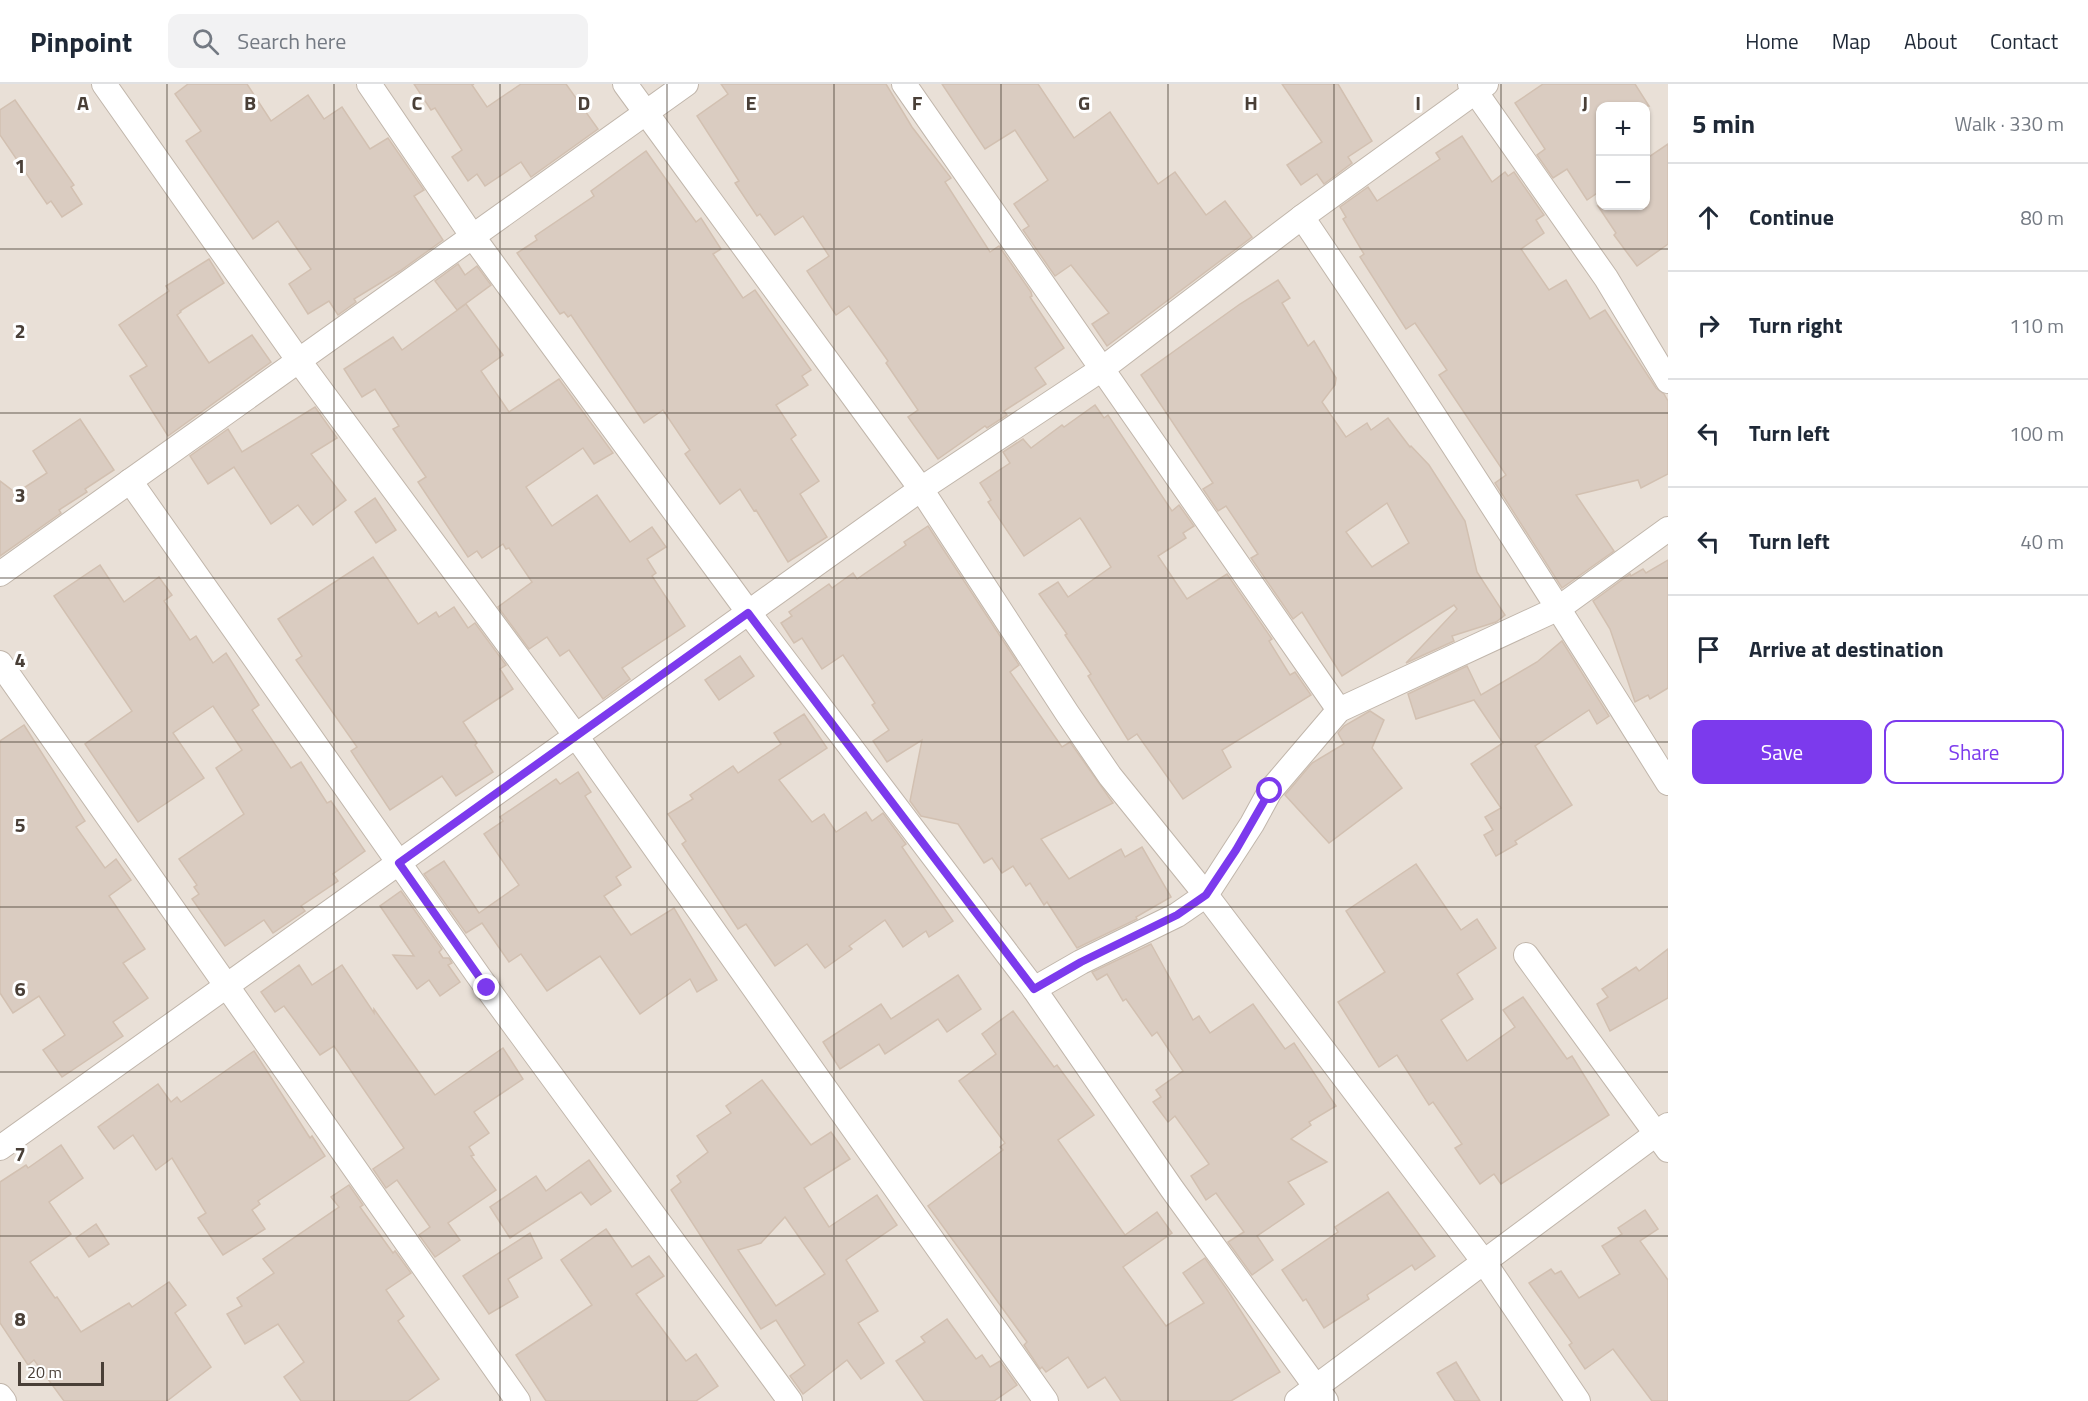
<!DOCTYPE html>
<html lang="en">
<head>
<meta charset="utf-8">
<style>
	:root { --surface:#fff; --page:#f2f2f3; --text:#1f2937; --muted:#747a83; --line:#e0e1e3; --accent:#7c3aed }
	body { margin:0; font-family:"Titillium Web",sans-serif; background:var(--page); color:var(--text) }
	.controls { position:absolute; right:18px; top:18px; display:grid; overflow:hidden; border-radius:12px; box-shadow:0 2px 4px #0004 }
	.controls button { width:54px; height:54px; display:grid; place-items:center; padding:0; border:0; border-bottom:2px solid var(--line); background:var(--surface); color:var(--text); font:30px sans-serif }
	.scale { position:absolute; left:18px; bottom:15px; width:86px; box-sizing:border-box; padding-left:6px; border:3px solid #493f37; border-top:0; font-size:16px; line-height:21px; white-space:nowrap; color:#493f37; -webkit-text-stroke:4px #fff; paint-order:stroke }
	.stop { position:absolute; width:18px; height:18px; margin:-14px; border:4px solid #7c3aed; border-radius:50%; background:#fff }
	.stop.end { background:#7c3aed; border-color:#fff; box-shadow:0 2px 6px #0008 }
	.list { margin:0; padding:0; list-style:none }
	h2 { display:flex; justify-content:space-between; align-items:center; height:78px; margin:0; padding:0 24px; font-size:26px }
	h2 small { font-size:20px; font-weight:400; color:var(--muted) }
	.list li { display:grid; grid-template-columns:39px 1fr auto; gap:18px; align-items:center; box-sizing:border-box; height:108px; padding:0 24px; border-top:2px solid var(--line) }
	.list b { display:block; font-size:22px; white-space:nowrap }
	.list em { font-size:20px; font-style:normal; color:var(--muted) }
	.actions { display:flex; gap:12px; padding:18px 24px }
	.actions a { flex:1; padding:14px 0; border:2px solid var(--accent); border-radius:12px; text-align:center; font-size:21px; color:var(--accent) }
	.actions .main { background:var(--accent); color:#fff }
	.icon { flex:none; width:33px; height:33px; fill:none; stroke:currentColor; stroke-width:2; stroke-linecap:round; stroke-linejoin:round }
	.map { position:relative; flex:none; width:1668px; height:1317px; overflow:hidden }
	header { display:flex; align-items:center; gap:36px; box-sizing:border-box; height:84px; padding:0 30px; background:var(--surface); border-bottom:2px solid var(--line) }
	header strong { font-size:28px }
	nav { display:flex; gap:33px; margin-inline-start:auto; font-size:21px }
	.search { width:420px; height:54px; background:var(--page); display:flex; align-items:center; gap:15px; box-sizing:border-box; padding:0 21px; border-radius:12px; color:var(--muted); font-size:22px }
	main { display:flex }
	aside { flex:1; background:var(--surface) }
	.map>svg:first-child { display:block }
	.residential { fill:#e9e0d7; fill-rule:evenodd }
	.building { fill:#daccc1; stroke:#d2c0b1; stroke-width:1.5; fill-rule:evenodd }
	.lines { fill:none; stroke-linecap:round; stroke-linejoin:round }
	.minor-casing { stroke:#c1b6ab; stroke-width:26 }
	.minor { stroke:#fff; stroke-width:24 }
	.route { stroke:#7c3aed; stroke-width:8 }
	.grid { fill:none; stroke:#493f37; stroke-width:1.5; stroke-opacity:0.55 }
	.grid-label { font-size:20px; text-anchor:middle; font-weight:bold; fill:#493f37; stroke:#fff; stroke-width:6; stroke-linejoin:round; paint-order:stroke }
</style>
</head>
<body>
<header>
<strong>Pinpoint</strong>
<div class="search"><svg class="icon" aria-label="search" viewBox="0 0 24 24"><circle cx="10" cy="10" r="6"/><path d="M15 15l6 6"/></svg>Search here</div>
<nav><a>Home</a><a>Map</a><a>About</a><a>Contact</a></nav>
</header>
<main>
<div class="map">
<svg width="1668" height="1317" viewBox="0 0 1668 1317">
	<rect width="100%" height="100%" fill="#f5efe9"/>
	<path class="residential" d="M 0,0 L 1668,0 L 1668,1317 L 0,1317 ZM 1600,22 L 1646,22 L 1646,122 L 1600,122 Z"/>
	<g class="building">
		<path d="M 188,0 L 247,0 L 271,37 L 308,11 L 324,35 L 342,23 L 370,65 L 388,54 L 424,106 L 414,112 L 443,156 L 400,187 L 354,215 L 356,218 L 338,231 L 329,217 L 308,230 L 289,200 L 311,185 L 278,137 L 253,155 L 186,57 L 201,47 L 175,10 Z"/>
		<path d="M 414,0 L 474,0 L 472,1 L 487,23 L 521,0 L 566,0 L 598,45 L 531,93 L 521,78 L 485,102 L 477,90 L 468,97 L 452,73 L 462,66 L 435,24 L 431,26 Z"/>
		<path d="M 721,0 L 886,0 L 912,43 L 951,94 L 945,98 L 990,168 L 999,162 L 1031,208 L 1032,212 L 1030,213 L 1064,264 L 1035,284 L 1046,300 L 1004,327 L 1007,331 L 987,344 L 985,342 L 938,375 L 908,333 L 918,326 L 886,279 L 888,277 L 849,222 L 836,231 L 807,187 L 829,172 L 803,132 L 775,151 L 760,130 L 757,132 L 735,99 L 739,97 L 697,32 L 728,10 Z"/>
		<path d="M 942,0 L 1038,0 L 1074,54 L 1110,28 L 1158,100 L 1175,88 L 1206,131 L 1225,117 L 1252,153 L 1107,262 L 1092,240 L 1109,229 L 1071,181 L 1055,192 L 1023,146 L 1029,142 L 1014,120 L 1048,96 L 1015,46 L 985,65 Z"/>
		<path d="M 1282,0 L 1338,0 L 1372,57 L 1348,73 L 1352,79 L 1324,100 L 1317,90 L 1301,101 L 1287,81 L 1322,58 Z"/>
		<path d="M 1543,0 L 1635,0 L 1649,22 L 1600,22 L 1600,107 L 1587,116 L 1567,85 L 1553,94 L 1537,71 L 1545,65 L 1515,19 Z"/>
		<path d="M 15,16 L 74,101 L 71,103 L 82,120 L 62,133 L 51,117 L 47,120 L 0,51 L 0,26 Z"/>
		<path d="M 1462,52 L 1492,98 L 1505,88 L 1508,92 L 1514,88 L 1544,131 L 1536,136 L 1544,149 L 1521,165 L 1549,206 L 1566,196 L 1590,235 L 1605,226 L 1656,304 L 1664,310 L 1668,317 L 1668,390 L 1641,404 L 1638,396 L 1576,411 L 1614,467 L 1562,504 L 1495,399 L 1506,391 L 1439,291 L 1447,286 L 1415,239 L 1406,245 L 1360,173 L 1364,170 L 1343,135 L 1346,133 L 1340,123 L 1368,103 L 1377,117 L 1440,75 L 1436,69 Z"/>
		<path d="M 1668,60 L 1668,160 L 1637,182 L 1614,151 L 1616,149 L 1598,122 L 1646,123 L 1646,75 Z"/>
		<path d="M 646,67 L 696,138 L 701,134 L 721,165 L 713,170 L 743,214 L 755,206 L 811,286 L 802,292 L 808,301 L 776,321 L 796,351 L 791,355 L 819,397 L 800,410 L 827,453 L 788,478 L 756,426 L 754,427 L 740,405 L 720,420 L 685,370 L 690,366 L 663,326 L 644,339 L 571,231 L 568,233 L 564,228 L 560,230 L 517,169 L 537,156 L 535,152 L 594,112 L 591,107 Z"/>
		<path d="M 209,175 L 224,199 L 180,227 L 181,228 L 177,231 L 209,279 L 252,251 L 271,278 L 168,352 L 130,292 L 147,282 L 119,241 L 169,207 L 166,202 Z"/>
		<path d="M 458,180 L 465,191 L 477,182 L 491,201 L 457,226 L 435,197 Z"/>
		<path d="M 1278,196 L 1290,214 L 1282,219 L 1308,262 L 1314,257 L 1336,294 L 1335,301 L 1322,318 L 1346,353 L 1367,339 L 1371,346 L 1388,334 L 1410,363 L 1411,362 L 1429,381 L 1465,437 L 1477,488 L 1505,531 L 1496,538 L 1452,552 L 1454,557 L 1406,579 L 1457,525 L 1454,521 L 1342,592 L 1302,528 L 1293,535 L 1251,474 L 1258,470 L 1226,422 L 1218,427 L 1203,405 L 1213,399 L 1141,291 L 1240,220 ZM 1387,419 L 1409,459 L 1372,483 L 1346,448 Z"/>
		<path d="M 466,220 L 503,271 L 481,287 L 509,328 L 559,295 L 613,369 L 594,380 L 583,364 L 526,403 L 552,442 L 597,411 L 630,458 L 652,443 L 666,463 L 647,475 L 656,489 L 652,492 L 685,542 L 622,584 L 630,595 L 603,615 L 569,566 L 560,572 L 547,553 L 529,565 L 498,523 L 532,498 L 509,464 L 506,465 L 503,460 L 482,474 L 477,467 L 468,473 L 418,398 L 426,393 L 393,345 L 399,342 L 375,305 L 362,313 L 344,285 L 393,253 L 402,266 Z"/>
		<path d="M 1095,321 L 1104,334 L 1108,331 L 1172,427 L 1179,421 L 1194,442 L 1183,449 L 1186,454 L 1158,472 L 1187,515 L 1227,490 L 1272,555 L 1269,557 L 1290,591 L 1295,588 L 1311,611 L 1222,666 L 1231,683 L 1183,715 L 1137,650 L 1128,656 L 1088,592 L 1091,590 L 1065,551 L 1067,550 L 1039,510 L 1058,498 L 1068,513 L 1111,483 L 1083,438 L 1080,434 L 1024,472 L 988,418 L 991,416 L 980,399 L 1010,379 L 1003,368 L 1023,355 L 1031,364 L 1062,341 L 1064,343 Z"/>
		<path d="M 315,323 L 337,354 L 311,370 L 346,416 L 313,441 L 298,421 L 271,440 L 234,383 L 208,400 L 190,372 L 228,345 L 242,368 Z"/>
		<path d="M 80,335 L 114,386 L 85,405 L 87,408 L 59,426 L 61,429 L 0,472 L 0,397 L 16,409 L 47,389 L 33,367 Z"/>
		<path d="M 375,414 L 396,446 L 376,459 L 355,428 Z"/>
		<path d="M 928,442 L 1019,581 L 1010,588 L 1062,663 L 1070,658 L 1113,719 L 1041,755 L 1069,795 L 1121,765 L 1125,773 L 1142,763 L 1171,813 L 1136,833 L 1137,835 L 1077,864 L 1047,818 L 1044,821 L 1030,799 L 1026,802 L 1013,782 L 1002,789 L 992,774 L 984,779 L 958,740 L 921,732 L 910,717 L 922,656 L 887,678 L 873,657 L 889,646 L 872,621 L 875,619 L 843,571 L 822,585 L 802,554 L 794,559 L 781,539 L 792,532 L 789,528 L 829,500 L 832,504 L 853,489 L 857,495 L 906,461 L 904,458 Z"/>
		<path d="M 373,473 L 418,540 L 436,528 L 439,533 L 454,523 L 468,544 L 475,539 L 506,581 L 500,585 L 513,605 L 463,638 L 477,659 L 475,661 L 493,688 L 456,712 L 442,692 L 390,726 L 351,667 L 357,663 L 296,576 L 302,572 L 278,535 Z"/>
		<path d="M 1668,476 L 1668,604 L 1650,615 L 1648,611 L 1635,618 L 1610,545 L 1593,517 L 1630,490 L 1631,492 L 1643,485 L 1646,489 Z"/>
		<path d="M 100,481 L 124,518 L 159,493 L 172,511 L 164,517 L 190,556 L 196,552 L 213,579 L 226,569 L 259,621 L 252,626 L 291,684 L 301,678 L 327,719 L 331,717 L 365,767 L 333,790 L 338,797 L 301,822 L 305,827 L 273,849 L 264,836 L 225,862 L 192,815 L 199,810 L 194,803 L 197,801 L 179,775 L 244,730 L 216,684 L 242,666 L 213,622 L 173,649 L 204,694 L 138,738 L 85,660 L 132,627 L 54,512 Z"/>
		<path d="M 1562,557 L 1609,632 L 1597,640 L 1589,626 L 1535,662 L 1572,721 L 1515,757 L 1517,760 L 1496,772 L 1484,751 L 1493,746 L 1485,733 L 1501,724 L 1471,680 L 1503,659 L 1474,616 L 1416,635 L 1408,610 L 1467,582 L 1481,611 L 1537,578 Z"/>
		<path d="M 740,572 L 754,592 L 719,616 L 705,596 Z"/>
		<path d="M 1370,627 L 1384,636 L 1372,664 L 1402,704 L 1329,759 L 1285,711 L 1312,679 L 1344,660 L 1338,649 L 1344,642 Z"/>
		<path d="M 804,630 L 827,664 L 779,696 L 812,738 L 824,730 L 836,748 L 866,728 L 872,737 L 883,729 L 906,760 L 902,763 L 953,837 L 929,853 L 926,847 L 903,863 L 885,836 L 849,862 L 852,865 L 825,884 L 807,860 L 775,882 L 746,840 L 738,845 L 682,760 L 686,757 L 668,730 L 693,715 L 690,711 L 733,682 L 738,689 L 781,660 L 774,649 Z"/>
		<path d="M 24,641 L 85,737 L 76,743 L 105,784 L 116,775 L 131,796 L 109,812 L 145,865 L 123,879 L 148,914 L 113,938 L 123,952 L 62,993 L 43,966 L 65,951 L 39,912 L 13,929 L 0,909 L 0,657 Z"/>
		<path d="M 578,688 L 591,708 L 585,712 L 631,783 L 616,793 L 621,801 L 604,812 L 631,851 L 674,824 L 717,896 L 697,908 L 690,895 L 640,930 L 600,872 L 547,907 L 521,870 L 509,878 L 482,839 L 466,849 L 424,790 L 444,777 L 479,829 L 519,801 L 484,750 L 503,737 L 500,733 L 556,695 L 560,700 Z"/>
		<path d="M 1416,780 L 1461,846 L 1477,835 L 1496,864 L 1457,890 L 1473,915 L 1441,936 L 1467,977 L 1515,943 L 1503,926 L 1523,913 L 1567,975 L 1572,972 L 1609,1031 L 1501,1100 L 1494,1090 L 1480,1100 L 1455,1064 L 1462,1060 L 1433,1018 L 1429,1021 L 1397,971 L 1379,983 L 1338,918 L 1385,888 L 1346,827 Z"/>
		<path d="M 401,807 L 442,865 L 439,868 L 443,874 L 449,874 L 452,879 L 448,881 L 460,898 L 440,912 L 429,896 L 417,905 L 393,871 L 414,872 L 380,822 Z"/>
		<path d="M 1151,860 L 1193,936 L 1199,932 L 1210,949 L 1253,920 L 1285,965 L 1294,959 L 1336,1022 L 1309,1038 L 1311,1041 L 1291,1055 L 1327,1078 L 1288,1098 L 1304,1120 L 1257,1152 L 1273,1176 L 1252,1191 L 1228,1158 L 1244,1148 L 1216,1109 L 1206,1116 L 1191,1092 L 1209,1080 L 1175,1032 L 1168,1038 L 1153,1018 L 1161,1013 L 1156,1006 L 1183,987 L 1157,948 L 1152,952 L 1126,915 L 1123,917 L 1107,890 L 1097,896 L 1092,888 Z"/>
		<path d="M 1668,865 L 1668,914 L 1610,947 L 1597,920 L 1608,913 L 1602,905 L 1636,883 L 1639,887 Z"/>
		<path d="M 299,881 L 312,901 L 342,881 L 374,929 L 374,925 L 435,1011 L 503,964 L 523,995 L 474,1028 L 489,1049 L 469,1063 L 474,1071 L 471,1072 L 496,1106 L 448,1139 L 460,1156 L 435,1173 L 419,1151 L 430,1143 L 397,1096 L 386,1104 L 373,1085 L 404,1064 L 334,962 L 320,971 L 284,922 L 275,928 L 261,908 Z"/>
		<path d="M 958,891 L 981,925 L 947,948 L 938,935 L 885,970 L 879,960 L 840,985 L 823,958 L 881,920 L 891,935 Z"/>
		<path d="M 1013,927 L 1054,983 L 1057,981 L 1094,1031 L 1058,1056 L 1125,1151 L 1157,1128 L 1172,1149 L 1123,1183 L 1166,1242 L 1204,1219 L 1183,1189 L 1205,1174 L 1228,1207 L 1280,1288 L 1231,1317 L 1121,1317 L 1105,1293 L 1088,1304 L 1068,1273 L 1046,1288 L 1042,1283 L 1040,1285 L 1024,1261 L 1027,1258 L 928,1122 L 1003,1066 L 1000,1063 L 1005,1059 L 959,997 L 996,970 L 982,950 Z"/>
		<path d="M 254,967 L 310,1054 L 312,1052 L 325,1072 L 258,1117 L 260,1120 L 252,1126 L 265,1145 L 223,1171 L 198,1134 L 206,1129 L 172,1074 L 156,1086 L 133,1051 L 114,1065 L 98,1043 L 158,1000 L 171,1018 L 177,1013 L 181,1018 Z"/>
		<path d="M 762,996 L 811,1061 L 831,1048 L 850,1075 L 804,1104 L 829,1143 L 877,1111 L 897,1141 L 846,1176 L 878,1227 L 858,1239 L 884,1279 L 861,1295 L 847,1276 L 803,1310 L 790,1292 L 805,1281 L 776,1236 L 761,1245 L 671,1106 L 681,1098 L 677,1092 L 708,1068 L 697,1052 L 731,1029 L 726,1022 ZM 785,1133 L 825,1190 L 776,1222 L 738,1166 L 761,1159 Z"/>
		<path d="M 61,1061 L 83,1094 L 49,1118 L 71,1150 L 30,1178 L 55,1214 L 57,1213 L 81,1248 L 129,1219 L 132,1223 L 169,1198 L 186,1221 L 175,1229 L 211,1283 L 167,1317 L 64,1317 L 34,1276 L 28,1281 L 0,1239 L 0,1098 L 26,1081 L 28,1084 Z"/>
		<path d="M 589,1076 L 611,1107 L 591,1121 L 581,1108 L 510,1154 L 490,1123 L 536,1092 L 546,1107 Z"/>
		<path d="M 349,1101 L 363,1121 L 360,1123 L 393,1169 L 395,1167 L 411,1189 L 386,1206 L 404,1232 L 398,1237 L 439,1295 L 408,1317 L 301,1317 L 284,1293 L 304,1278 L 278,1240 L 245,1260 L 227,1230 L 242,1222 L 237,1214 L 274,1189 L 263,1175 L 339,1123 L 331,1113 Z"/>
		<path d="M 1388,1108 L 1435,1172 L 1415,1186 L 1412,1181 L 1367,1211 L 1369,1215 L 1324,1244 L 1306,1215 L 1303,1217 L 1282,1186 L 1338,1148 L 1335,1143 Z"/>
		<path d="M 1645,1126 L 1658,1145 L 1640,1157 L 1668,1196 L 1668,1317 L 1652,1317 L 1613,1265 L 1585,1285 L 1569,1261 L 1572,1259 L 1529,1199 L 1551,1185 L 1555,1190 L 1561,1187 L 1579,1214 L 1620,1190 L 1602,1162 L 1622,1150 L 1618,1144 Z"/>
		<path d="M 96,1140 L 109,1160 L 89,1173 L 76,1154 Z"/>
		<path d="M 606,1145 L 632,1183 L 649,1172 L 664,1192 L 636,1210 L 686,1277 L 696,1270 L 718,1302 L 696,1317 L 546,1317 L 516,1271 L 592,1221 L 561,1176 Z"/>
		<path d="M 530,1149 L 542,1174 L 508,1195 L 518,1213 L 489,1230 L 463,1192 Z"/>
		<path d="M 947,1235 L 976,1275 L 982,1271 L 990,1283 L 1000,1277 L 1017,1301 L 994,1317 L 924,1317 L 896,1277 L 925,1258 L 921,1253 Z"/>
		<path d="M 1456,1278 L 1480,1317 L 1455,1317 L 1437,1289 Z"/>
	</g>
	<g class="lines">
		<defs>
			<g id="minor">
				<path d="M 104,0 L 299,277 L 576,652 L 1046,1317"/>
				<path d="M 369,0 L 473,153 L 749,529 L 1034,905 L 1172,1105 L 1326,1317"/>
				<path d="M 625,0 L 921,405 L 1067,629 L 1110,692 L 1206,811 L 1484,1178 L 1578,1317"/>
				<path d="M 904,0 L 1339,626"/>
				<path d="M 1470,0 L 1606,194 L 1668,297"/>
				<path d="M 1302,133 C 1428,319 1549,508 1668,699"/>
				<path d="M 130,397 L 487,904 L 790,1317"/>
				<path d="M 0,490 L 686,0"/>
				<path d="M 0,579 L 518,1317"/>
				<path d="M 1526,871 L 1668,1066"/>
				<path d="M 1034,905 L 1081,878 L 1177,831 L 1206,811 L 1252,740 L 1270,707 L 1339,626 L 1559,524 L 1668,445"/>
				<path d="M 0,1064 L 921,405 L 1102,285 L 1302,133 L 1486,0"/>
				<path d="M 0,1312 L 4,1317"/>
				<path d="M 1297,1317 L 1668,1041"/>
			</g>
		</defs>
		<use href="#minor" class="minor-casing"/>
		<use href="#minor" class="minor"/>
	</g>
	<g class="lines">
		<path class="route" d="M 487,904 L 399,779 L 748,529 L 1034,905 L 1081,878 L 1177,831 L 1206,811 L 1236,766 L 1270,707"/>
	</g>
	<path class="grid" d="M 167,0 L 167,1317M 334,0 L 334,1317M 500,0 L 500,1317M 667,0 L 667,1317M 834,0 L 834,1317M 1001,0 L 1001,1317M 1168,0 L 1168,1317M 1334,0 L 1334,1317M 1501,0 L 1501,1317M 0,165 L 1668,165M 0,329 L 1668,329M 0,494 L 1668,494M 0,658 L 1668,658M 0,823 L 1668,823M 0,988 L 1668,988M 0,1152 L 1668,1152"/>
	<g class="grid-label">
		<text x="83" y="26">A</text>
		<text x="250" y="26">B</text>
		<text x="417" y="26">C</text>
		<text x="584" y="26">D</text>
		<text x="751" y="26">E</text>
		<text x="917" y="26">F</text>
		<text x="1084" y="26">G</text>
		<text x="1251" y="26">H</text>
		<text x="1418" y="26">I</text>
		<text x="1585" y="26">J</text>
		<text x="20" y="89">1</text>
		<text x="20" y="254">2</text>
		<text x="20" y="418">3</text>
		<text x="20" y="583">4</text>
		<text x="20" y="748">5</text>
		<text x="20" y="912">6</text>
		<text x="20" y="1077">7</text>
		<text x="20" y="1242">8</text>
	</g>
</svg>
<div class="controls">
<button>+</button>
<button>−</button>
</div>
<div class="scale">20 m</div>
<div class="stop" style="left:1270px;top:707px"></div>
<div class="stop end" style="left:487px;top:904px"></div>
</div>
<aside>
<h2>5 min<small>Walk · 330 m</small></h2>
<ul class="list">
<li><svg class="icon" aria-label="ahead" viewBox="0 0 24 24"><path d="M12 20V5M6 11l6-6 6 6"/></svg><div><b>Continue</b></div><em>80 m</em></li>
<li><svg class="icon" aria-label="right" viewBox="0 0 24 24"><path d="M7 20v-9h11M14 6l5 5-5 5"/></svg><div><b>Turn right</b></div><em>110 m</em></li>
<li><svg class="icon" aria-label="left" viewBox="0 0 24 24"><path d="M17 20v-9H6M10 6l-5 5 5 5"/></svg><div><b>Turn left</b></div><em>100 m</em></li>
<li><svg class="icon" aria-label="left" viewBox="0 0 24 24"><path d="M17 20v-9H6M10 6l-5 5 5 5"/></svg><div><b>Turn left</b></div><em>40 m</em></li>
<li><svg class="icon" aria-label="arrive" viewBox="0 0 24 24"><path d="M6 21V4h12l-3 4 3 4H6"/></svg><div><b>Arrive at destination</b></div></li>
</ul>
<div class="actions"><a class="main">Save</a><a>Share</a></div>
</aside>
</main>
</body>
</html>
